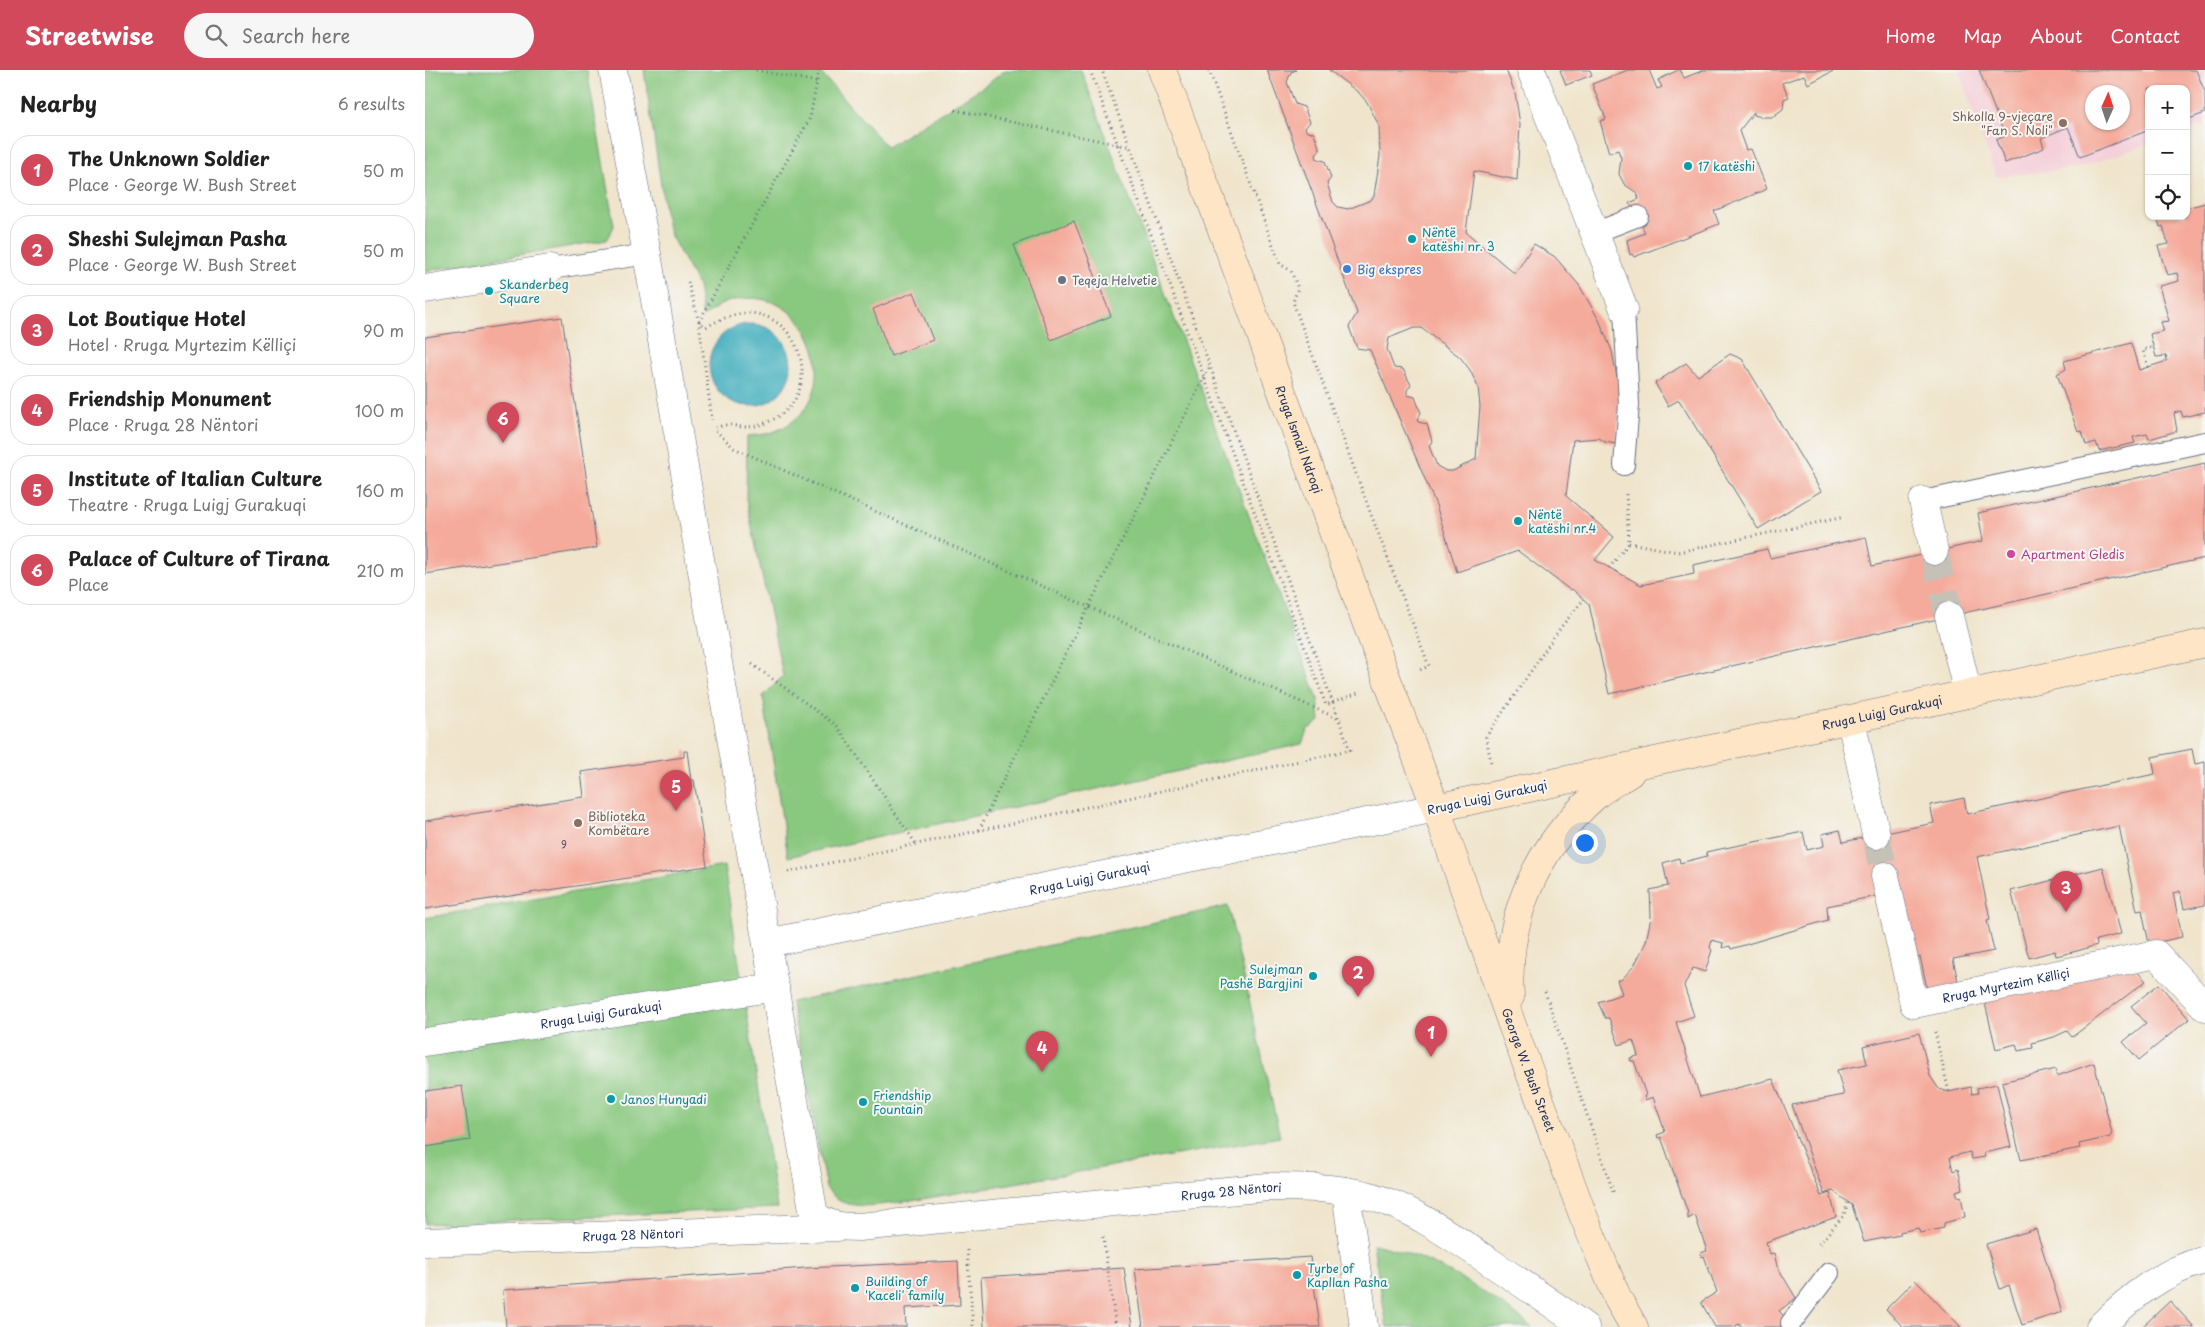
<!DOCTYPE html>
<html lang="en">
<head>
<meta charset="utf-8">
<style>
	:root { --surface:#fff; --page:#f6f6f6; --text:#222; --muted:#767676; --line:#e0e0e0; --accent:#d1495b }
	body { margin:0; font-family:"Playpen Sans",sans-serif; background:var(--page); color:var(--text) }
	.controls { position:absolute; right:15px; top:15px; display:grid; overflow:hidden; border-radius:10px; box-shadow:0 1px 4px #0004 }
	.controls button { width:45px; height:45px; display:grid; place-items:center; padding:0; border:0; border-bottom:1px solid var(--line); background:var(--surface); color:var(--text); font:25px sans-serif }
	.compass { position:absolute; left:1660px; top:15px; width:45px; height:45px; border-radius:50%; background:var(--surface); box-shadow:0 1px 4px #0004; rotate:3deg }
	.you { position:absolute; left:1159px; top:772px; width:18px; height:18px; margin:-12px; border:4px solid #fff; border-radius:50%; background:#1a73e8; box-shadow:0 0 0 8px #1a73e833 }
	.badge { display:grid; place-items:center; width:32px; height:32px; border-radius:50%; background:var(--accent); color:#fff; font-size:16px; font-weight:700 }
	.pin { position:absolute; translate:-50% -41px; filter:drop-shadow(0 1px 2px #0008) }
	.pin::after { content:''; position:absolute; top:26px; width:18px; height:15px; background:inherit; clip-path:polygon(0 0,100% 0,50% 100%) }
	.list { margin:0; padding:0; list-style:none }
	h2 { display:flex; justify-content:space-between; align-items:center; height:65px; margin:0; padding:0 20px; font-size:21px }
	h2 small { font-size:16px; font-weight:400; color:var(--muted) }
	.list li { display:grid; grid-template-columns:32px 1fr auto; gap:15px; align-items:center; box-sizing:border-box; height:70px; margin:0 10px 10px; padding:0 10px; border:1px solid var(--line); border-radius:20px }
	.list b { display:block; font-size:19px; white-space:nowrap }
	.list p { margin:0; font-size:16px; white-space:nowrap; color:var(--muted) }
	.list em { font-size:16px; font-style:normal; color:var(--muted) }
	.icon { flex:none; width:28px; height:28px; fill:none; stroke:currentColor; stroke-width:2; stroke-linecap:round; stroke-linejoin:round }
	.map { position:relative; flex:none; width:1780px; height:1257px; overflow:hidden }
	header { display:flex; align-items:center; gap:30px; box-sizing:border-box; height:70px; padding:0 25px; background:var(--accent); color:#fff }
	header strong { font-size:24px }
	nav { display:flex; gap:28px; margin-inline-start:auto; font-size:18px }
	.search { width:350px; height:45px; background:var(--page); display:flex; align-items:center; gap:12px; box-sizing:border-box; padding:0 18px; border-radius:28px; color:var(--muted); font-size:19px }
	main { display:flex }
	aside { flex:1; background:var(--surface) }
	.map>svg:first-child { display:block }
	.built { fill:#f5cfd9; fill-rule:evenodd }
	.green { fill:#89c87f; stroke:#527c6e }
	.water { fill:#40aebe; stroke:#2e6e8e }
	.building { fill:#f5ab9b; fill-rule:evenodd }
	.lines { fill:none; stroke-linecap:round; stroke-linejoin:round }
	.street-tunnel { stroke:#c5c1b6; stroke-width:28; stroke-dasharray:28 14; stroke-linecap:butt }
	.lane-casing { stroke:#666f84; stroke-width:22 }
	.street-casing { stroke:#666f84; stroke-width:29 }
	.secondary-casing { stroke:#666f84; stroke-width:29 }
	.path { stroke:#666f84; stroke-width:3; stroke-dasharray:1 4; stroke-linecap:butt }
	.lane { stroke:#fff; stroke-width:20 }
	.street { stroke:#fff; stroke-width:28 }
	.secondary { stroke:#fee5c5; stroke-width:28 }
	.education-dot { fill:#8d6e63; stroke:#f6f6f2; stroke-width:2 }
	.culture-dot { fill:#0f9aa8; stroke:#f6f6f2; stroke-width:2 }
	.shop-dot { fill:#3f7fe0; stroke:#f6f6f2; stroke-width:2 }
	.worship-dot { fill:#6b7280; stroke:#f6f6f2; stroke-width:2 }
	.hotel-dot { fill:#d1479c; stroke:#f6f6f2; stroke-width:2 }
	.labels { text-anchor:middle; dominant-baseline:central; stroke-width:4; stroke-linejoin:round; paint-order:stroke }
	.number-label { font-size:10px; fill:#524e6d }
	.education-label { font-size:12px; fill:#785e54; stroke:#f6f6f2; text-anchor:end }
	.culture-label { font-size:12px; fill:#0d838f; stroke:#f6f6f2; text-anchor:start }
	.shop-label { font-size:12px; fill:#366cbe; stroke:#f6f6f2; text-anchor:start }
	.worship-label { font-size:12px; fill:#5b616d; stroke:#f6f6f2; text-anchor:start }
	.street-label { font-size:12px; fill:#1b2f5e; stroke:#f6f6f2 }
	.hotel-label { font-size:12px; fill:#b23c85; stroke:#f6f6f2; text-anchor:start }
</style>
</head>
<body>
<header>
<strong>Streetwise</strong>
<div class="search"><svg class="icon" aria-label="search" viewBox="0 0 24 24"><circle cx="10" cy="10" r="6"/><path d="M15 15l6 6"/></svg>Search here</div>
<nav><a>Home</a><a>Map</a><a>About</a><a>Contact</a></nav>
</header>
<main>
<aside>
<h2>Nearby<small>6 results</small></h2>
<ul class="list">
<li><span class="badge">1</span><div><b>The Unknown Soldier</b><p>Place · George W. Bush Street</p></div><em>50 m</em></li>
<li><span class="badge">2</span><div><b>Sheshi Sulejman Pasha</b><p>Place · George W. Bush Street</p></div><em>50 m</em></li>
<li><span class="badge">3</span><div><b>Lot Boutique Hotel</b><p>Hotel · Rruga Myrtezim Këlliçi</p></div><em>90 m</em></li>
<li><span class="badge">4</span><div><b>Friendship Monument</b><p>Place · Rruga 28 Nëntori</p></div><em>100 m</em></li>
<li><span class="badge">5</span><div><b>Institute of Italian Culture</b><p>Theatre · Rruga Luigj Gurakuqi</p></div><em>160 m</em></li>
<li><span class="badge">6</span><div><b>Palace of Culture of Tirana</b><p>Place</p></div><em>210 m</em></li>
</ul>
</aside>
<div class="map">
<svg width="1780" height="1257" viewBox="0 0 1780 1257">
	<rect width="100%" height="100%" fill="#f6f6f2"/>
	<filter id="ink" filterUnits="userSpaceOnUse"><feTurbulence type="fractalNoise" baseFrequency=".02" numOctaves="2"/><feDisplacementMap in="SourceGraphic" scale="10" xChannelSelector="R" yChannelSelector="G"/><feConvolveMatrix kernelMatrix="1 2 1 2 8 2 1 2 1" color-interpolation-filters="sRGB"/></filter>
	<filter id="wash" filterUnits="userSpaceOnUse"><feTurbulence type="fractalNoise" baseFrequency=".0096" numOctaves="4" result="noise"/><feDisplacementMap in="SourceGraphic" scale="20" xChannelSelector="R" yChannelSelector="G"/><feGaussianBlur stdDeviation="1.12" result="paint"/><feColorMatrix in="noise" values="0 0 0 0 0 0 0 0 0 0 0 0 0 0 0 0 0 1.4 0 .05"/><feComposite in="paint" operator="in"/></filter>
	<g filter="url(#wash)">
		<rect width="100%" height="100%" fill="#f0e5cc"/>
		<path class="built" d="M 1534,0 L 1780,0 L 1780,54 L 1761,61 L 1761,19 L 1724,19 L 1724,74 L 1653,98 L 1571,107 ZM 1668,22 L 1698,22 L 1698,52 L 1668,52 Z"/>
		<g class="green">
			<path d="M 0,0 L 162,0 L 189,156 L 182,170 L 0,201 Z"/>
			<path d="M 219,0 L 393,0 L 462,77 L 564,13 L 580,0 L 656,0 L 893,629 L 895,651 L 882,660 L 877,674 L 363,787 L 338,626 L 358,606 L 321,429 L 322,366 C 329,365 338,365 345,363 C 434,334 385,199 297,234 C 291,237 284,243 278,247 L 273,216 L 246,166 L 241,149 Z"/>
			<path d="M 299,796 L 352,1138 L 0,1154 L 0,848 Z"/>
			<path d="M 803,836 L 855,1067 L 486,1131 C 464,1133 433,1141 413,1130 C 409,1127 405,1122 401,1118 L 366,932 Z"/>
			<path d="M 948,1174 C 1008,1186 1059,1220 1107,1257 L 962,1257 Z"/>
		</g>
		<circle class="water" cx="325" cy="295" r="41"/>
		<g id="blocks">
			<g class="building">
				<path d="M 842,0 L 871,0 L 866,2 L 862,12 L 870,34 L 879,37 L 885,52 L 880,58 L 882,62 L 889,63 L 895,80 L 891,85 L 892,89 L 900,91 L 906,108 L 902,113 L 908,132 L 913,137 L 923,139 L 946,130 L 949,126 L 955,86 L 954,56 L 942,32 L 934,23 L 904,0 L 1081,0 L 1090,23 L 1095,54 L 1092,110 L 1049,101 L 1041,162 L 1090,204 L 1109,174 L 1130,187 L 1154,215 L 1174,250 L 1187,281 L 1194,319 L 1194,348 L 1191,374 L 1180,372 L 1174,368 L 1148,370 L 1141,426 L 1189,467 L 1170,490 L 1216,515 L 1269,504 L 1268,495 L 1342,479 L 1345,488 L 1441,467 L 1447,496 L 1558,471 L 1553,443 L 1780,393 L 1780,488 L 1184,624 L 1164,534 L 1147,519 L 1145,520 L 1093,481 L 1032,502 L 1011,435 L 945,280 L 932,278 L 924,257 L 932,243 ZM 989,258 L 996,258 L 1035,287 L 1045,300 L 1053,317 L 1055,336 L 1051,389 L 1028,401 L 1021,401 L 1012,396 L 1004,376 L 1007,371 L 1002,354 L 993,352 L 992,349 L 996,343 L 990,327 L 982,325 L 982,320 L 986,315 L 978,299 L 969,298 L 962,279 L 964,268 Z"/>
				<path d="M 1135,0 L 1165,0 L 1167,5 L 1141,15 Z"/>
				<path d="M 1203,0 L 1224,0 L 1232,19 L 1237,17 L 1233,10 L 1253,0 L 1255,0 L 1259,8 L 1279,0 L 1410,0 L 1383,14 L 1379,5 L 1357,13 L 1364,27 L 1359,29 L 1358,39 L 1347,47 L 1337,47 L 1329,45 L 1329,42 L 1314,61 L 1321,80 L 1326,79 L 1342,119 L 1289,141 L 1294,154 L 1209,187 L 1207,184 L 1205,185 L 1202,170 L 1220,163 L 1213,146 L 1204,133 L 1214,129 L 1212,123 L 1199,114 L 1194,104 L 1196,88 L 1193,80 L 1184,83 L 1175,51 L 1181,49 L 1167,14 Z"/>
				<path d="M 1554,0 L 1771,0 L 1780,22 L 1780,43 L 1761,50 L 1761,19 L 1724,19 L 1724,60 L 1655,87 L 1643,57 L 1616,68 L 1619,78 L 1580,93 L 1571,70 L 1580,66 ZM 1668,22 L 1698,22 L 1698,52 L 1668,52 Z"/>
				<path d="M 1780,133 L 1780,342 L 1758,347 L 1756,341 L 1749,343 L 1752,361 L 1724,369 L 1722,364 L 1708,367 L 1710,373 L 1674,381 L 1671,372 L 1661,375 L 1657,361 L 1653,362 L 1632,304 L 1641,299 L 1639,291 L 1706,273 L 1714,300 L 1742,291 L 1741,286 L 1731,287 L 1725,264 L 1738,261 L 1735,252 L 1744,251 L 1734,216 L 1754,211 L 1752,203 L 1742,205 L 1733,176 L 1743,174 L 1738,156 L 1735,157 L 1732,146 L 1761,146 L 1761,138 Z"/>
				<path d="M 649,151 L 686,246 L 626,270 L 589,175 Z"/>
				<path d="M 489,222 L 508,270 L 466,286 L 448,239 Z"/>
				<path d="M 137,247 L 172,478 L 0,504 L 0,267 Z"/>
				<path d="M 1305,284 L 1317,289 L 1396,421 L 1333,459 L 1254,330 L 1243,336 L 1230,313 L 1261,293 L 1273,306 Z"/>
				<path d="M 1767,679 L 1770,694 L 1780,692 L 1780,835 L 1759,839 L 1755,821 L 1748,823 L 1757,867 L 1724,874 L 1717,840 L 1712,841 L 1694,756 L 1552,787 L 1565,849 L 1562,850 L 1569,881 L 1528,889 L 1534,916 L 1503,922 L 1495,887 L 1491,888 L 1451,826 L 1402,836 L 1403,850 L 1306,879 L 1305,876 L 1297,878 L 1298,873 L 1287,870 L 1285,878 L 1287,880 L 1280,902 L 1268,898 L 1259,916 L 1269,946 L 1251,952 L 1275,1027 L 1348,1009 L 1396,1126 L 1405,1123 L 1411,1147 L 1341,1172 L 1345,1184 L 1349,1183 L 1352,1196 L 1371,1228 L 1354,1241 L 1370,1257 L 1316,1257 L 1314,1254 L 1309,1257 L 1290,1257 L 1276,1232 L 1292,1222 L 1279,1186 L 1276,1187 L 1275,1183 L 1282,1181 L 1270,1145 L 1263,1149 L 1263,1143 L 1236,1067 L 1233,1068 L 1232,1065 L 1240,1062 L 1228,1027 L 1220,1030 L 1219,1026 L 1221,1025 L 1209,991 L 1206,991 L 1205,988 L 1213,986 L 1211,979 L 1208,970 L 1194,975 L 1184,948 L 1180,948 L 1173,932 L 1197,924 L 1192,910 L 1196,910 L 1209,896 L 1221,872 L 1226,847 L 1225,820 L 1243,816 L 1238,793 L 1254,788 L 1255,793 L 1282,786 L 1281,782 L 1378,762 L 1382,780 L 1399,776 L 1397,764 L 1415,760 L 1418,772 L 1509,753 L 1505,735 L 1539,728 L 1542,744 L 1730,704 L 1727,687 Z"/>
				<path d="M 259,681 L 262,681 L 266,710 L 269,710 L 282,796 L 0,839 L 0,751 L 159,727 L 156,702 L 259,687 Z"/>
				<path d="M 1678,797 L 1696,864 L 1671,870 L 1672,875 L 1652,881 L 1631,886 L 1630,881 L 1604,888 L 1586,821 Z"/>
				<path d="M 1706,895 L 1721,911 L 1647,967 L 1642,961 L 1629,967 L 1607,973 L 1608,978 L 1593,981 L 1591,974 L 1571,979 L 1559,929 Z"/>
				<path d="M 1734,914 L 1764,949 L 1714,990 L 1698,972 L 1721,953 L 1706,936 Z"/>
				<path d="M 1494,963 L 1505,1006 L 1514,1019 L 1524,1022 L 1546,1017 L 1547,1024 L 1553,1023 L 1552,1018 L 1572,1014 L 1586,1077 L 1559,1083 L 1560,1087 L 1547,1089 L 1545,1082 L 1525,1087 L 1528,1101 L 1533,1099 L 1538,1119 L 1531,1121 L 1533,1127 L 1536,1126 L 1540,1147 L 1519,1153 L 1519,1158 L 1495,1163 L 1493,1158 L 1475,1162 L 1475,1165 L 1439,1172 L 1427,1135 L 1408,1121 L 1399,1124 L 1367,1035 L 1419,1025 L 1412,1000 L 1442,994 L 1438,976 Z"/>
				<path d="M 1669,993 L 1687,1063 L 1685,1067 L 1654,1074 L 1655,1078 L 1596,1090 L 1577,1012 L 1631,999 L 1632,1006 Z"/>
				<path d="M 37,1016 L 45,1070 L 0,1077 L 0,1021 Z"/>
				<path d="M 1611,1159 L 1637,1242 L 1597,1255 L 1584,1215 L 1575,1219 L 1561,1174 Z"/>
				<path d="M 885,1187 L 895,1257 L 718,1257 L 710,1199 Z"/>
				<path d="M 533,1191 L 535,1235 L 480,1238 L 481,1257 L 81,1257 L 78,1220 L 381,1198 Z"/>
				<path d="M 699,1198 L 707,1257 L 559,1257 L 556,1207 Z"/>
				<path d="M 1490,1210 L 1536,1257 L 1478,1257 L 1461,1239 Z"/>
				<path d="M 1745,1231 L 1769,1257 L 1717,1257 Z"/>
			</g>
		</g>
	</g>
	<g filter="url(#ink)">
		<use href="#blocks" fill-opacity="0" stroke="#666f84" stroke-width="1"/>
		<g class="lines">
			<g class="street-tunnel">
				<path d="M 1509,481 L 1524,546"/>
				<path d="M 1451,765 L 1460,806"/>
			</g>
			<defs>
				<g id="lane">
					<path d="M 1169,163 L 1213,146"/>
					<path d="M 125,199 L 222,184"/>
					<path d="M 1199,239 L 1204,334 L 1199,395"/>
					<path d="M 1498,431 L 1780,372"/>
					<path d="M 1366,1253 L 1404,1203"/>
				</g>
				<g id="street">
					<path id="s1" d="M 188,0 L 222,184 L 389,1145 C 404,1156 416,1157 434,1157 L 843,1117 C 882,1117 923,1117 960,1131 C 997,1145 1030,1169 1062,1190 C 1095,1212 1128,1234 1160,1257"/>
					<path d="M 1106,0 L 1199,239"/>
					<path d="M 0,219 L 125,199"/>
					<path d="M 1498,431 L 1509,481"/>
					<path d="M 1524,546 L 1543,624"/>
					<path d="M 1426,650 L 1451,765"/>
					<path id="s2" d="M 1460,806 L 1489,934 L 1731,884 L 1780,937"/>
					<path id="s3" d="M 342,873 L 1011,738"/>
					<path id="s4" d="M 0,972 L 350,917"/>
					<path d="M 921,1121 L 939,1257"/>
					<path id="s5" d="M 0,1172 L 413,1157"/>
					<path d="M 1675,1257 C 1705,1227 1738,1201 1780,1190"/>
				</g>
				<g id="secondary">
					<path id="s6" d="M 737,0 L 821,224 L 963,612 L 1011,738 L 1087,955 L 1158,1145 L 1193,1229 L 1209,1257"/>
					<path id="s7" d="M 1011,738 L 1780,573"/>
					<path d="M 1085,927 C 1080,849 1111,778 1170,726 C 1180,717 1194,710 1205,703"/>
				</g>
			</defs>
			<use href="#lane" class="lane-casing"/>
			<use href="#street" class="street-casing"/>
			<use href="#secondary" class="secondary-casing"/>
			<g class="path">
				<path d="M 331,0 L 392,12"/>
				<path d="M 394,0 L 385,48 L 274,252 L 281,257 C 294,250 308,243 324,243 C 373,245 397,313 357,344 C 347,351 334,357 321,357 C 305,357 306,351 289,359 L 309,378 L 916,650"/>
				<path d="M 665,0 L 901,635 L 933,623"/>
				<path d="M 784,0 L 855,194 L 866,201 L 873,218 L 868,232 L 947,447 L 1004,596 L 995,600"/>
				<path d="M 530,40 L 705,77"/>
				<path d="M 263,212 L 274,252 L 287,350"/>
				<path d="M 1723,297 L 1718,280 L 1728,277"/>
				<path d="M 1204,473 L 1253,482 L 1419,447"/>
				<path d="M 1184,498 L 1204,473 L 1201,423"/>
				<path d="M 327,594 L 412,656 L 491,774"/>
				<path d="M 1066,692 L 1061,667 L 1136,557 L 1159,529"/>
				<path d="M 554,760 L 664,536 L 785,296"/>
				<path d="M 363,802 L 925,680 L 677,0"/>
				<path d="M 1120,922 L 1189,1124"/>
				<path d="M 1510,962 L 1524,1022"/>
				<path d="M 678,1167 L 691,1257"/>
				<path d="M 1394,1174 L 1419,1145 L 1423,1132"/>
				<path d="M 542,1180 L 548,1257"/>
			</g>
			<use href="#lane" class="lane"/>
			<use href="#street" class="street"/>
			<use href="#secondary" class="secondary"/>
		</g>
	</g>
	<g class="education-dot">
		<circle cx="1638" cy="53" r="5"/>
		<circle cx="153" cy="753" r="5"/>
	</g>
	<g class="culture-dot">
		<circle cx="1263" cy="96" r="5"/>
		<circle cx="987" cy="169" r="5"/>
		<circle cx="64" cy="221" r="5"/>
		<circle cx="1093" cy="451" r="5"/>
		<circle cx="888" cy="906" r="5"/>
		<circle cx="186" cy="1029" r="5"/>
		<circle cx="438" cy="1032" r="5"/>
		<circle cx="872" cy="1205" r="5"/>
		<circle cx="430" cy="1218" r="5"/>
	</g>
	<circle class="shop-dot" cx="922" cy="199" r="5"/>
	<circle class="worship-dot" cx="637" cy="210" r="5"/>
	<circle class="hotel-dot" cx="1586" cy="484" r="5"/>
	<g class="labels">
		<g class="number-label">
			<text x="139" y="774">9</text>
		</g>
		<g class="education-label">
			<text x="1628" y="46">Shkolla 9-vjeçare<tspan x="1628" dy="14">"Fan S. Noli"</tspan></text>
			<text x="163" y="746" text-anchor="start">Biblioteka<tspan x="163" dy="14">Kombëtare</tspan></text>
		</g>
		<g class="culture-label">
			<text x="1273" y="96">17 katëshi</text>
			<text x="997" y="162">Nëntë<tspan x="997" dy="14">katëshi nr. 3</tspan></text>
			<text x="74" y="214">Skanderbeg<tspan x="74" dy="14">Square</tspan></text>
			<text x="1103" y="444">Nëntë<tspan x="1103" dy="14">katëshi nr.4</tspan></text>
			<text x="878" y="899" text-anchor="end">Sulejman<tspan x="878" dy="14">Pashë Bargjini</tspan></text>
			<text x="448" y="1025">Friendship<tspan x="448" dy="14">Fountain</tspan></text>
			<text x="196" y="1029">Janos Hunyadi</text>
			<text x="882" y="1198">Tyrbe of<tspan x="882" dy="14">Kapllan Pasha</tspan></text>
			<text x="440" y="1211">Building of<tspan x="440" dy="14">'Kaceli' family</tspan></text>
		</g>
		<g class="shop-label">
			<text x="932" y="199">Big ekspres</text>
		</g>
		<g class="worship-label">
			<text x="647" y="210">Teqeja Helvetie</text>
		</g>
		<g class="street-label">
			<text stroke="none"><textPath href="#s6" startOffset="394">Rruga Ismail Ndroqi</textPath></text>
			<text stroke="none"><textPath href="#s7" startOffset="456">Rruga Luigj Gurakuqi</textPath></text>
			<text transform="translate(1062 727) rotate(-12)">Rruga Luigj Gurakuqi</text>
			<text stroke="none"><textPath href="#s3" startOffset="329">Rruga Luigj Gurakuqi</textPath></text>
			<text stroke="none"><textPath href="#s2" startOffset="225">Rruga Myrtezim Këlliçi</textPath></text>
			<text stroke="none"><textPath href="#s4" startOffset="178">Rruga Luigj Gurakuqi</textPath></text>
			<text stroke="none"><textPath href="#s6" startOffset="1065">George W. Bush Street</textPath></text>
			<text stroke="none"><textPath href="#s1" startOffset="1584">Rruga 28 Nëntori</textPath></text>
			<text stroke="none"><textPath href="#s5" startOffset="208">Rruga 28 Nëntori</textPath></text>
		</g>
		<g class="hotel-label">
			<text x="1596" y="484">Apartment Gledis</text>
		</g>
	</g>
</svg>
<div class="controls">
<button>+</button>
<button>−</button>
<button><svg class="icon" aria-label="locate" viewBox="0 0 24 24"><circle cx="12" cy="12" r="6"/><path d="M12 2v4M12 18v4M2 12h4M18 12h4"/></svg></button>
</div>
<svg class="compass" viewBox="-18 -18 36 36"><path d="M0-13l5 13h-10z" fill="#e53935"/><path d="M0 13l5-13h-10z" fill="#767676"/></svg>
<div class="you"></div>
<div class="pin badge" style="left:1006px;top:987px">1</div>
<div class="pin badge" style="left:933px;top:927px">2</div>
<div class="pin badge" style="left:1641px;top:842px">3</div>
<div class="pin badge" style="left:617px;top:1002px">4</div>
<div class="pin badge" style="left:251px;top:741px">5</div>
<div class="pin badge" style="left:78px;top:373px">6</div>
</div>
</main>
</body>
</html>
